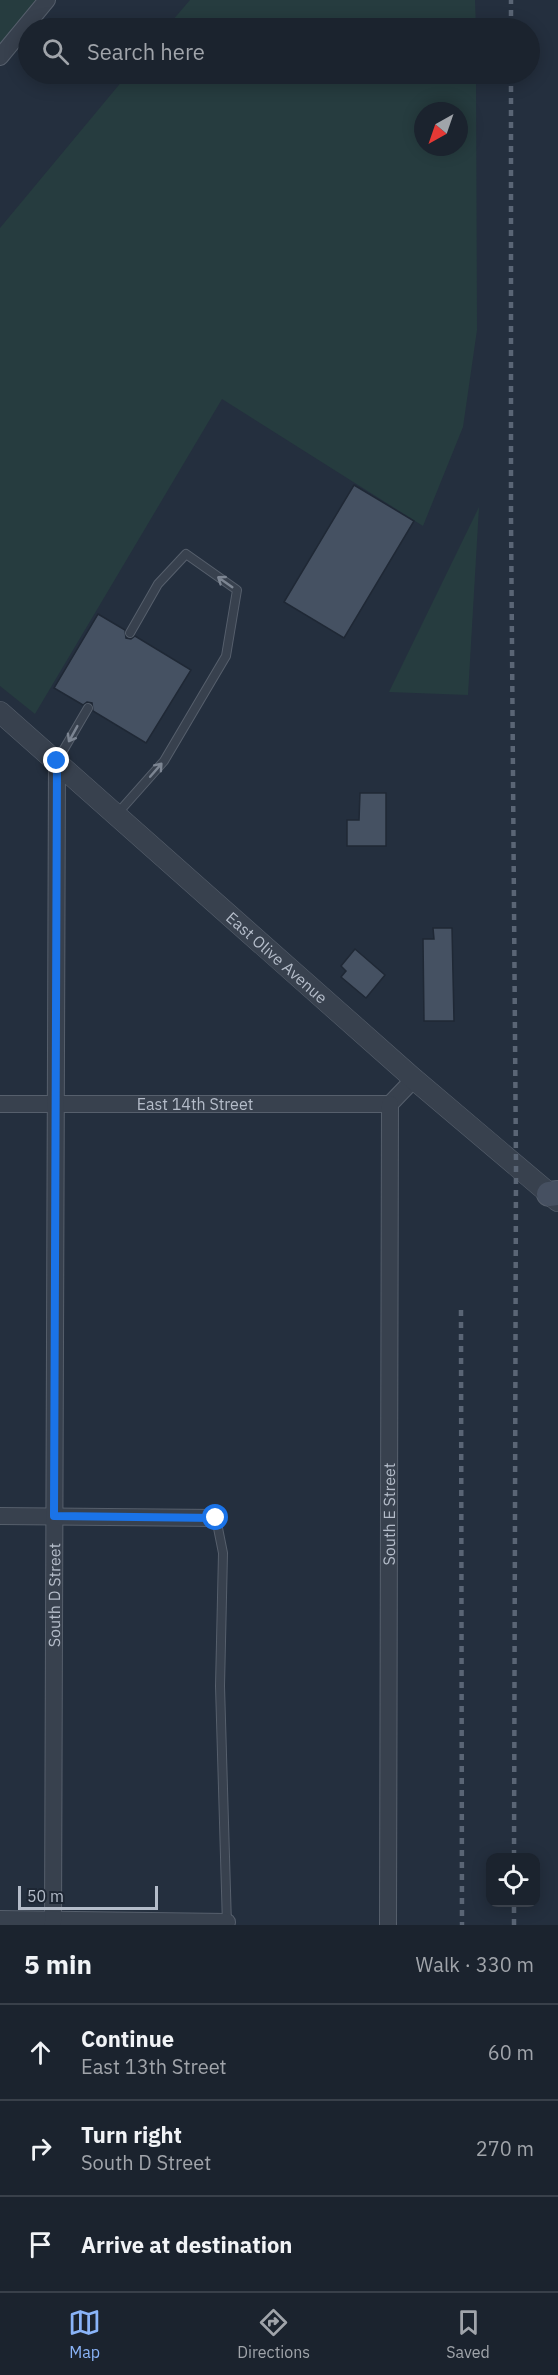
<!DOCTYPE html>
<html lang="en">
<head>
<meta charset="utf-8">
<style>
	:root { --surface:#1b232e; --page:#242b36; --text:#f1f3f6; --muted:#a0a4aa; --line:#39404a; --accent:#8ab4f8 }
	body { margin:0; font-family:"IBM Plex Sans",sans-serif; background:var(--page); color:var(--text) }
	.controls { position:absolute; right:18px; bottom:18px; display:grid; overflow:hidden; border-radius:12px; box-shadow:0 3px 15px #0003 }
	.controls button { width:54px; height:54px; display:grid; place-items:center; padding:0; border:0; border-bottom:2px solid var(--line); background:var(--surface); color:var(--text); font:30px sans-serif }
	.compass { position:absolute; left:414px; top:102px; width:54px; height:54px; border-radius:50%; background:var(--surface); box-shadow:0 3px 15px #0003; rotate:220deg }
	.scale { position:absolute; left:18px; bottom:15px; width:140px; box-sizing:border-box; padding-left:6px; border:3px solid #b4bcc9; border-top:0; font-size:16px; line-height:21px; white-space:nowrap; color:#b4bcc9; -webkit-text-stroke:4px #1d2633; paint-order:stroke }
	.stop { position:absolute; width:18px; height:18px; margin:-14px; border:4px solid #1a73e8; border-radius:50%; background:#fff }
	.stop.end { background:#1a73e8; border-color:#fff; box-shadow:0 2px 6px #0008 }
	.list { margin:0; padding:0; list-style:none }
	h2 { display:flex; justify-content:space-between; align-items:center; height:78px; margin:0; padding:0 24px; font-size:26px }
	h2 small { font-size:20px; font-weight:400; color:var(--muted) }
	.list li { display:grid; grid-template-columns:39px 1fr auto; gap:18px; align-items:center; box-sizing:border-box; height:96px; padding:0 24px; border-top:2px solid var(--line) }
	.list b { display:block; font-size:22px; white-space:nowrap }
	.list p { margin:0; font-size:20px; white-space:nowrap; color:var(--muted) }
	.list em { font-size:20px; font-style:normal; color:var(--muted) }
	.icon { flex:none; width:33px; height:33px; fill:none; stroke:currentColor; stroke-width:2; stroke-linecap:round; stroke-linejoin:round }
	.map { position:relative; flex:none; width:558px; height:1925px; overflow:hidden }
	.search { position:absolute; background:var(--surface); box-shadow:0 3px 15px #0003; left:18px; right:18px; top:18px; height:66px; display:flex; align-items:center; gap:15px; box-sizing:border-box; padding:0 21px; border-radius:33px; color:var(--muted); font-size:22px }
	.sheet { height:366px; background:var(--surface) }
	nav { display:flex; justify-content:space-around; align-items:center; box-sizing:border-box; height:84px; border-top:2px solid var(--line); background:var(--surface); font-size:16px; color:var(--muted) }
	nav a { display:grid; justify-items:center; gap:3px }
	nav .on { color:var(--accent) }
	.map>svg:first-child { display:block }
	.green { fill:#263c3f; fill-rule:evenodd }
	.building { fill:#455162; stroke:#1f2835; stroke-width:1.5 }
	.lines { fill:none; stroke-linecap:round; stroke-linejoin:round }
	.service-casing { stroke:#565f6c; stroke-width:10 }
	.minor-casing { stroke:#565f6c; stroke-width:18 }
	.tertiary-casing { stroke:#565f6c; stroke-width:22 }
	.secondary-casing { stroke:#565f6c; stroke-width:26 }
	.service { stroke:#38414e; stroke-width:8 }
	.minor { stroke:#38414e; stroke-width:16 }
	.tertiary { stroke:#38414e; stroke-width:21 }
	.secondary { stroke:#465061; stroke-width:24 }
	.rail { stroke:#5a6575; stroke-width:4.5; stroke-dasharray:6 6; stroke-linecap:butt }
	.oneway { stroke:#7c8592 }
	.route { stroke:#1a73e8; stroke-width:8 }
	.labels { text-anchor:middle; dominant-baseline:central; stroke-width:6; stroke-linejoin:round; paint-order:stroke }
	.street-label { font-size:16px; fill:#b4bcc9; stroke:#1d2633 }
</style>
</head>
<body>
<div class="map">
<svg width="558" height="1925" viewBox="0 0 558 1925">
	<rect width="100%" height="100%" fill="#242f3e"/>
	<g class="green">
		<path d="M 0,0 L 36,0 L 0,44 Z"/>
		<path d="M 190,0 L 475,0 L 476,28 L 166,28 Z"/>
		<path d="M 128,74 L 476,74 L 477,330 L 463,427 L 423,526 L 222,399 L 35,714 L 0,686 L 0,228 ZM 423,111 L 459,111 L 459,147 L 423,147 Z"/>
		<path d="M 479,507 L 468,695 L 389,692 Z"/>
	</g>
	<g class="building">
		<path d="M 354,485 L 414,521 L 344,638 L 284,602 Z"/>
		<path d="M 98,614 L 125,630 L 126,638 L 131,639 L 135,636 L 191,670 L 146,743 L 93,711 L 92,703 L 87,702 L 83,705 L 54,688 Z"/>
		<path d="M 360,793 L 386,793 L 386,846 L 347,846 L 347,820 L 359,820 Z"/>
		<path d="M 433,928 L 452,928 L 454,1021 L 424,1021 L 423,939 L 434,939 Z"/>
		<path d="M 355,949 L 385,975 L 366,998 L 341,977 L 346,971 L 341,966 Z"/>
	</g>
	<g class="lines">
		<defs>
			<g id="service">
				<path d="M 57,761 L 88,708"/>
				<path d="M 117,814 L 164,761 L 226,656 L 237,590 L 186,554 L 158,584 L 130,633"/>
				<path d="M 216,1518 L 223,1553 L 220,1686 L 227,1925"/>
			</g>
			<g id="minor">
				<path d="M 0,57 L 47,0"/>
				<path id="s1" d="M 0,1104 L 390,1104"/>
				<path d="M 390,1104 L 414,1079"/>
				<path d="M 0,1516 L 216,1518"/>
				<path d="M 0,1919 L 227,1922"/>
				<path id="s2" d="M 53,1925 L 57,761"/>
				<path id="s3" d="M 388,1925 L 390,1104"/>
			</g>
			<g id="tertiary">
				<path id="s4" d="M 0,712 L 414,1079 L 558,1201"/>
			</g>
			<path id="secondary" d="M 549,1194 L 558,1193"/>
		</defs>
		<use href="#service" class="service-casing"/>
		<use href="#minor" class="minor-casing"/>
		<use href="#tertiary" class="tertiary-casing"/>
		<use href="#secondary" class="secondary-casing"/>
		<use href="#service" class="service"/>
		<use href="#minor" class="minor"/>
		<use href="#tertiary" class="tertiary"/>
		<use href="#secondary" class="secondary"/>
		<g class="rail">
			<path d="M 511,28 L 511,0"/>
			<path d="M 511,74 L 511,516 L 516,1166 L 514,1858"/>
			<path d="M 461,1310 L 462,1925"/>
			<path d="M 514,1925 L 514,1902"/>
		</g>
	</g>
	<defs><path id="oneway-shaft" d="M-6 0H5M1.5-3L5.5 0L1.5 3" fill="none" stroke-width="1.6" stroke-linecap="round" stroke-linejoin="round" transform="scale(1.5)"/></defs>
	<g class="oneway">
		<use href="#oneway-shaft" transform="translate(225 582) rotate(-145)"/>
		<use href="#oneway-shaft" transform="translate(73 734) rotate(119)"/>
		<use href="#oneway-shaft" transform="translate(156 770) rotate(-49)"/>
	</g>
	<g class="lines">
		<path class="route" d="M 57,761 L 54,1516 L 216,1518"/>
	</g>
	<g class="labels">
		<g class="street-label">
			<text stroke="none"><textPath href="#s4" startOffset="370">East Olive Avenue</textPath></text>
			<text stroke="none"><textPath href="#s1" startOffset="195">East 14th Street</textPath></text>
			<text stroke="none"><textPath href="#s3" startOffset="411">South E Street</textPath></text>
			<text stroke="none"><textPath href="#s2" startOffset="330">South D Street</textPath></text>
		</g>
	</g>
</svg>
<div class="controls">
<button><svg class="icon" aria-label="locate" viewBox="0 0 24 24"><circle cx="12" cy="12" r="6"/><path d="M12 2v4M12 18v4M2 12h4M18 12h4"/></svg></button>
</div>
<svg class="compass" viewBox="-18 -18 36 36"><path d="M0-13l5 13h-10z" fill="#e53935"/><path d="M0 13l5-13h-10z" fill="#a0a4aa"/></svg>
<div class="scale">50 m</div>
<div class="stop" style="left:216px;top:1518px"></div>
<div class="stop end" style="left:57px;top:761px"></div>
<div class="search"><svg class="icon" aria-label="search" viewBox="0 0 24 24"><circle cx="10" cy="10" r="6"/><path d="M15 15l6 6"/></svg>Search here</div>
</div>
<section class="sheet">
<h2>5 min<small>Walk · 330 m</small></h2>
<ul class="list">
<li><svg class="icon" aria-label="ahead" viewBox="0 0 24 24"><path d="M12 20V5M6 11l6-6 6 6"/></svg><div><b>Continue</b><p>East 13th Street</p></div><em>60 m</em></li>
<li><svg class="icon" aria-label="right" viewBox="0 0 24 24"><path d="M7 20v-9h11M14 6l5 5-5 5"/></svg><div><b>Turn right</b><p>South D Street</p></div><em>270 m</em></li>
<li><svg class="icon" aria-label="arrive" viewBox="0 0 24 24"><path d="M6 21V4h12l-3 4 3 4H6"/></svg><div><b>Arrive at destination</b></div></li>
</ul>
</section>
<nav>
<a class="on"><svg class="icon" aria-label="map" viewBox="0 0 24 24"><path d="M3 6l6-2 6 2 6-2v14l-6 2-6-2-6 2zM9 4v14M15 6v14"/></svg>Map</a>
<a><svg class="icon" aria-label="directions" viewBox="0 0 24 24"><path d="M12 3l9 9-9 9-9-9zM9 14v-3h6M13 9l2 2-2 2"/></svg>Directions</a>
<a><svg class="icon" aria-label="saved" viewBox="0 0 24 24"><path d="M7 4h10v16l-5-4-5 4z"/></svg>Saved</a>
</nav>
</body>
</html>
